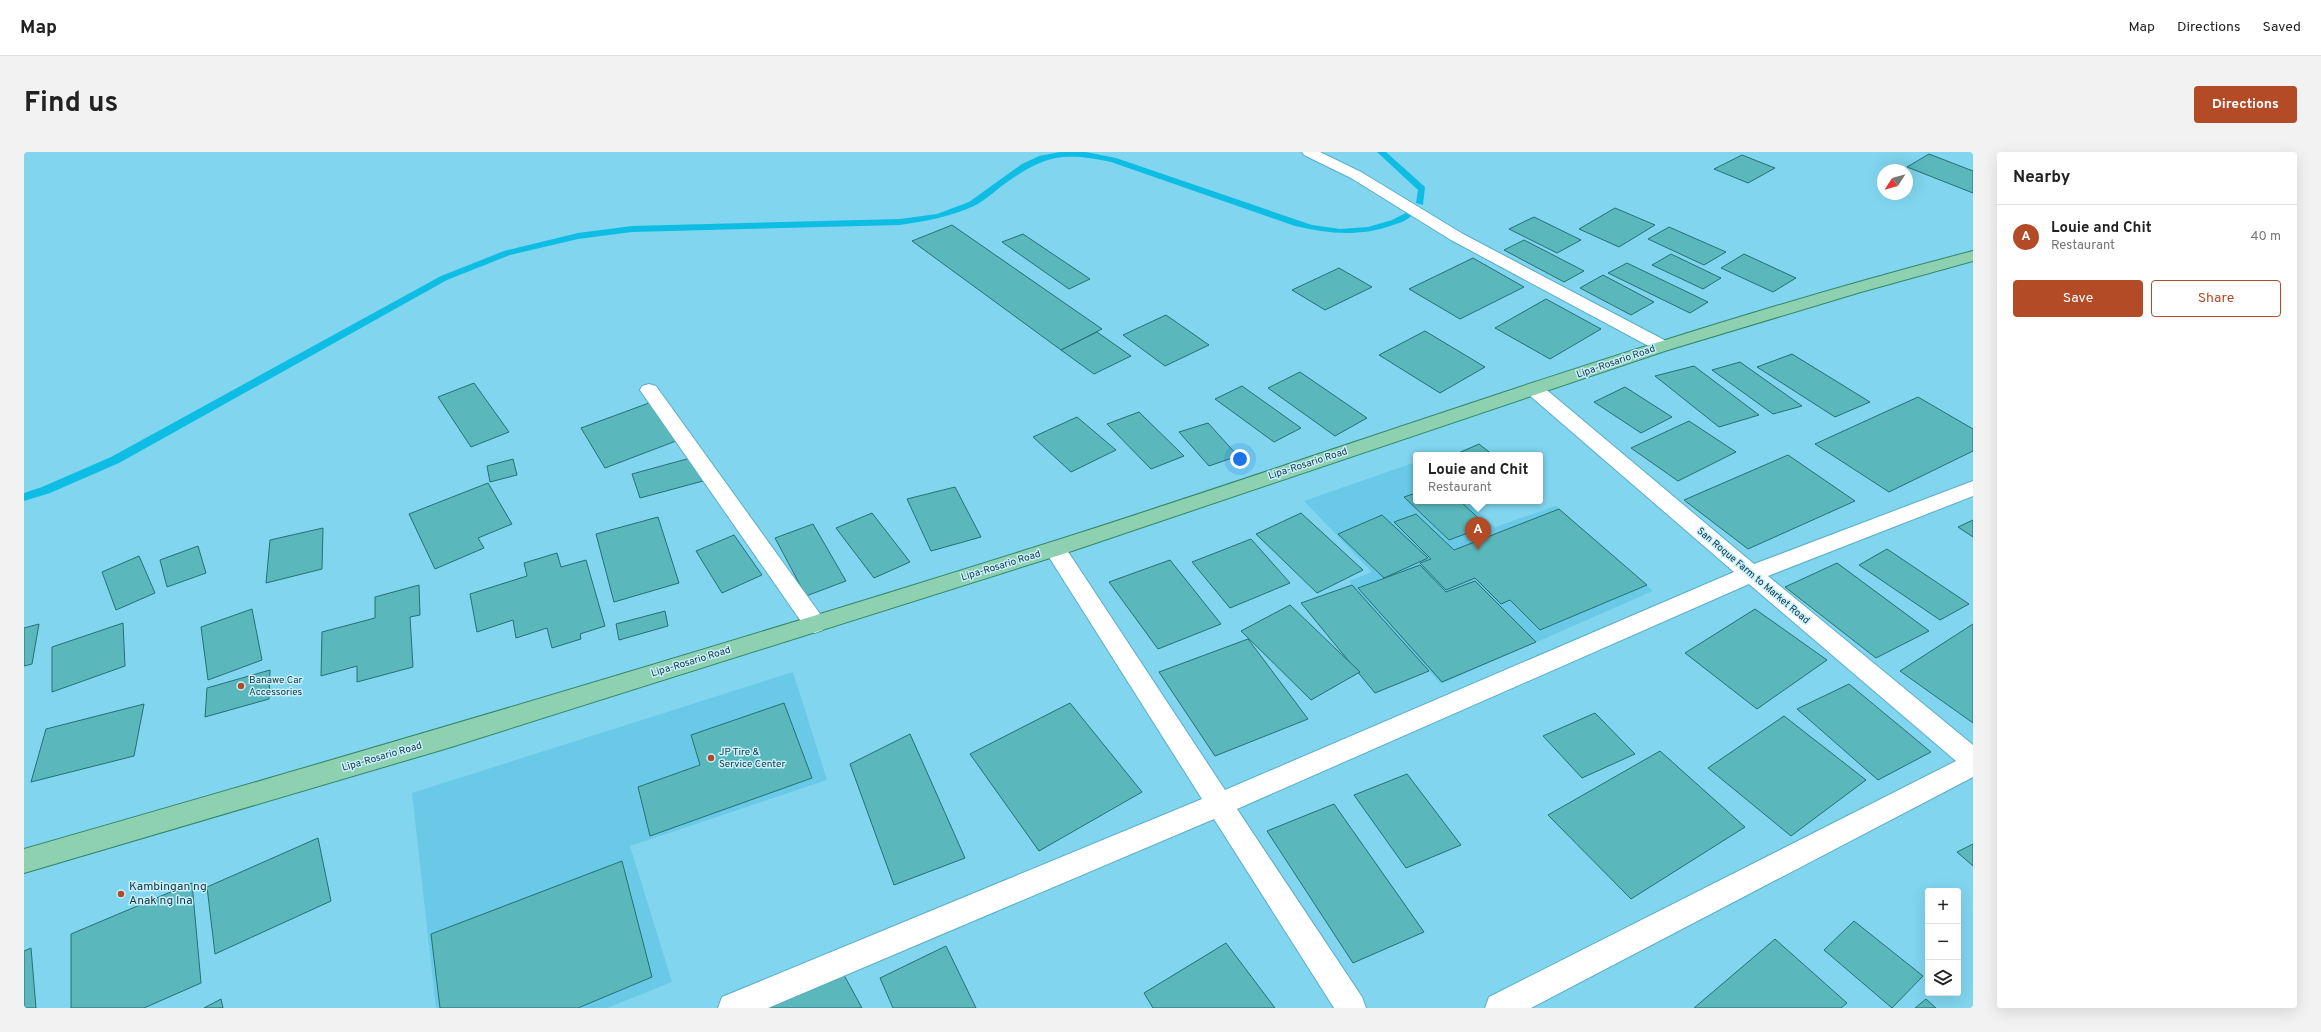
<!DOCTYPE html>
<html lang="en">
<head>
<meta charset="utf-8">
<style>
	:root { --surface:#fff; --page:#f2f2f2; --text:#222; --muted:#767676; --line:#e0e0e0; --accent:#b24b26 }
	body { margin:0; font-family:Overpass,sans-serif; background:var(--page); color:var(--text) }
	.controls { position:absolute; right:12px; bottom:12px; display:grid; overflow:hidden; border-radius:4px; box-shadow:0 4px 16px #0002 }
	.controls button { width:36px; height:36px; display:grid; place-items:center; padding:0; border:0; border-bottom:1px solid var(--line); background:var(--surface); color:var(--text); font:20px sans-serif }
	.compass { position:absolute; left:1853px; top:12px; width:36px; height:36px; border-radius:50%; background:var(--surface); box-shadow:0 4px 16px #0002; rotate:234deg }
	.you { position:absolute; left:1216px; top:307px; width:14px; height:14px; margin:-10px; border:3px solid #fff; border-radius:50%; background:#1a73e8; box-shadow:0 0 0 6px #1a73e833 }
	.badge { display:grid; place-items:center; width:26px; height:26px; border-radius:50%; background:var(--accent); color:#fff; font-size:13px; font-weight:700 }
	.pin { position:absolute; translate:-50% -33px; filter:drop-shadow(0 1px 2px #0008) }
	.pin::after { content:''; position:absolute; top:21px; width:14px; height:12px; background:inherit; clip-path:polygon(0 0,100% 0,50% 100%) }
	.popup { position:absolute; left:1389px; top:300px; width:130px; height:52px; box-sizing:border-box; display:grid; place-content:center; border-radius:4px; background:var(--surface); filter:drop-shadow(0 1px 3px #0005); font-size:13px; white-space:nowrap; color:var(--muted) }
	.popup b { font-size:15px; color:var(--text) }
	.popup::after { content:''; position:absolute; left:50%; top:100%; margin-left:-8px; border:8px solid transparent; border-top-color:var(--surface) }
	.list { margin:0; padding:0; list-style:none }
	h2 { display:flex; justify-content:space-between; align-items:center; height:52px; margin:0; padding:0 16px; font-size:17px }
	h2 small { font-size:13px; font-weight:400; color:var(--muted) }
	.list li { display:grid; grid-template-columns:26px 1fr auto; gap:12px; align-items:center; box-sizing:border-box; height:64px; padding:0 16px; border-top:1px solid var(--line) }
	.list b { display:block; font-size:15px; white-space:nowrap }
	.list p { margin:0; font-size:13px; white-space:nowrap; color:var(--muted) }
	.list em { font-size:13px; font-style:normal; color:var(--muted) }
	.actions { display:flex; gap:8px; padding:12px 16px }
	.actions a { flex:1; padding:9px 0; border:1px solid var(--accent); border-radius:4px; text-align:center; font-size:14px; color:var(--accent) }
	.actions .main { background:var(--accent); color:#fff }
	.icon { flex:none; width:22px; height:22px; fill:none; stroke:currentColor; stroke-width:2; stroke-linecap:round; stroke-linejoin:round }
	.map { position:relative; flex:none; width:1949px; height:856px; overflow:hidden; border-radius:4px }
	header { display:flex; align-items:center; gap:24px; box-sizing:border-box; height:56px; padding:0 20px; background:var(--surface); border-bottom:1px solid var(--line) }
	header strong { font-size:19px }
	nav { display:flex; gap:22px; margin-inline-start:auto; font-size:14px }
	.intro { display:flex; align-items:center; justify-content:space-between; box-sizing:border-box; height:96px; padding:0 24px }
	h1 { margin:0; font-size:28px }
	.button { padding:10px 18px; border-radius:4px; background:var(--accent); color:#fff; font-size:14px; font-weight:700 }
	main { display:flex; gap:24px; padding:0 24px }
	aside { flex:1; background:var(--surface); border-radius:4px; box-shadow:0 4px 16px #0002 }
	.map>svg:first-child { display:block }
	.built { fill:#69c9e6 }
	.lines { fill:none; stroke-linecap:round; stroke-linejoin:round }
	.stream { fill:#0ebde3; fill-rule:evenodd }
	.building { fill:#5ab8bd; stroke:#257073 }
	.service-casing { stroke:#59aec7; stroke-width:2 }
	.minor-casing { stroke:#59aec7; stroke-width:2 }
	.primary-casing { stroke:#318768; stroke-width:2 }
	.service { fill:#fff; fill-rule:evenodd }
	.minor { fill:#fff; fill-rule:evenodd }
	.primary { fill:#8dd1b1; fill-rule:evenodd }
	.poi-dot { fill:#b24b26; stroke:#c8f0fc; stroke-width:1.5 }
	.labels { text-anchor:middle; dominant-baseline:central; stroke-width:3; stroke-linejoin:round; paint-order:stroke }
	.street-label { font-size:10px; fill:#133842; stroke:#c8f0fc }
	.poi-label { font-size:10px; fill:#133842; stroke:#c8f0fc; text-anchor:start }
	.near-poi-label { font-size:12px; fill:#133842; stroke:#c8f0fc; text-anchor:start }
</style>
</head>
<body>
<header>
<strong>Map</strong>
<nav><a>Map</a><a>Directions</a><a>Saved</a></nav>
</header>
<div class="intro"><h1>Find us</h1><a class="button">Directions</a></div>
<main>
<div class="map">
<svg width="1949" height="856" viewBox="0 0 1949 856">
	<rect width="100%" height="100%" fill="#81d5ef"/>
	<g class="built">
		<path d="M 1392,310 L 1392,349 L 1442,349 L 1471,375 L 1532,354 L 1629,439 L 1417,532 L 1325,429 L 1348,420 L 1280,349 Z"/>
		<path d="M 769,520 L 803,628 L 606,694 L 648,830 L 583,856 L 412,856 L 388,641 Z"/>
	</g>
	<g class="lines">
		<g class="stream">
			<path d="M 1036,0 L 1062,0 L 1092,6 L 1288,73 L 1316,77 L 1344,75 L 1368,68 L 1384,60 L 1388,63 C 1384,68 1376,71 1369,73 C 1336,85 1304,82 1271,74 L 1087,10 C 1037,0 1021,3 979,33 C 970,40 960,49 950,54 C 926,65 901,69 876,73 L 608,80 L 554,87 L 486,103 L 423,128 L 95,311 L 26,341 L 0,349 L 0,341 L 18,335 L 87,305 L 417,124 L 480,99 L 554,81 L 608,74 L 876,67 L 913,62 L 945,50 L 998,12 L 1015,4 Z"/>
			<path d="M 1353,0 L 1362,0 L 1401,35 L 1399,53 L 1392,51 L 1394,38 Z"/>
		</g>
	</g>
	<g class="building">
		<path d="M 1905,2 L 1949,19 L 1949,41 L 1883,15 Z"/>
		<path d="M 1718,3 L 1751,16 L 1724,31 L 1690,17 Z"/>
		<path d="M 1591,56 L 1631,73 L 1595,95 L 1555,77 Z"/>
		<path d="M 1510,65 L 1557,88 L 1533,101 L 1485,77 Z"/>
		<path d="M 928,73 L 1078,177 L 1037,198 L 888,89 Z"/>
		<path d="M 1645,75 L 1702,100 L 1680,113 L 1624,87 Z"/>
		<path d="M 999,82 L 1066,127 L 1045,137 L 978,90 Z"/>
		<path d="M 1500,88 L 1560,119 L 1540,130 L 1480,98 Z"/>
		<path d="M 1647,102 L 1697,126 L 1679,137 L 1628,113 Z"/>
		<path d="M 1720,102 L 1772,126 L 1749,140 L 1697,116 Z"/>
		<path d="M 1449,106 L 1500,135 L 1436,167 L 1385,137 Z"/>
		<path d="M 1603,111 L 1684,150 L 1666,161 L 1584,121 Z"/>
		<path d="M 1315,116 L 1348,135 L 1301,158 L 1268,138 Z"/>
		<path d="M 1579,123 L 1630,150 L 1607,163 L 1556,136 Z"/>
		<path d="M 1522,147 L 1577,177 L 1526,207 L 1471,176 Z"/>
		<path d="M 1142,163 L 1185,193 L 1141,214 L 1099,183 Z"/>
		<path d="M 1401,179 L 1461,215 L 1416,241 L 1355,203 Z"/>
		<path d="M 1073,180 L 1107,204 L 1070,222 L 1037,198 Z"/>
		<path d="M 1768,202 L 1846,250 L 1811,265 L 1733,215 Z"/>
		<path d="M 1716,210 L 1778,254 L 1749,262 L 1688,218 Z"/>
		<path d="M 1670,214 L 1735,263 L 1695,275 L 1631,224 Z"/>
		<path d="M 1276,220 L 1343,266 L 1311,284 L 1244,236 Z"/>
		<path d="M 450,231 L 485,280 L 447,295 L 414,245 Z"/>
		<path d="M 1218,234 L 1277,276 L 1250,290 L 1191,247 Z"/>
		<path d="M 1601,235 L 1648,265 L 1617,281 L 1570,250 Z"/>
		<path d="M 1894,245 L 1949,277 L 1949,299 L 1865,340 L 1791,292 Z"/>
		<path d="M 625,251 L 652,289 L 581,316 L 557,276 Z"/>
		<path d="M 1115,260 L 1160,304 L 1127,317 L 1083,272 Z"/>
		<path d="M 1053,265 L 1092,298 L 1047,320 L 1009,285 Z"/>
		<path d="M 1665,269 L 1712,300 L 1654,329 L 1607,296 Z"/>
		<path d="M 1184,271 L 1214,304 L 1185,314 L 1155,280 Z"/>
		<path d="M 1455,292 L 1469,303 L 1430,303 Z"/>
		<path d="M 1764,303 L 1831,349 L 1724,397 L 1660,348 Z"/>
		<path d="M 670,305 L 679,329 L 616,346 L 608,322 Z"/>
		<path d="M 489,307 L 493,323 L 466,330 L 463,314 Z"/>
		<path d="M 464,331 L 488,372 L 454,386 L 460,396 L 411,417 L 385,362 Z"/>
		<path d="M 931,335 L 957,385 L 907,399 L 883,347 Z"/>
		<path d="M 1392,341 L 1392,349 L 1436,349 L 1463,374 L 1425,388 L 1380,345 Z"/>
		<path d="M 1535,357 L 1623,433 L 1516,478 L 1486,448 L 1477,452 L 1451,426 L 1422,438 L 1396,411 L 1407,407 L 1370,370 L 1392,362 L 1430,398 Z"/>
		<path d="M 848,361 L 886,410 L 850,426 L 812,376 Z"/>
		<path d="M 1277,361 L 1339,418 L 1293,441 L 1232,382 Z"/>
		<path d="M 1358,363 L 1404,406 L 1360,426 L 1314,382 Z"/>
		<path d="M 634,365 L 655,431 L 590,450 L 572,382 Z"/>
		<path d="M 1949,368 L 1949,385 L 1934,375 Z"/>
		<path d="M 789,372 L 822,429 L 782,444 L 751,386 Z"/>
		<path d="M 299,376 L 298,417 L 242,431 L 246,388 Z"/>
		<path d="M 710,383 L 738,423 L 698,441 L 672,399 Z"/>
		<path d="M 1227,387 L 1266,431 L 1206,456 L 1168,410 Z"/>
		<path d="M 174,394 L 182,421 L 143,435 L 136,408 Z"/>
		<path d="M 1863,397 L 1945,452 L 1916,468 L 1835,413 Z"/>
		<path d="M 533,401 L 537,415 L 562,408 L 581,474 L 556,482 L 557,487 L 528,496 L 523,476 L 492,486 L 489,468 L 453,480 L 446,442 L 503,424 L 500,411 Z"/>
		<path d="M 115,404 L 131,441 L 92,458 L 78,420 Z"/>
		<path d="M 1146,408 L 1197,472 L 1134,497 L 1085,430 Z"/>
		<path d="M 1813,411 L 1905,479 L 1852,506 L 1761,435 Z"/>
		<path d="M 1396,413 L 1422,440 L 1451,429 L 1512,490 L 1418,530 L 1334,436 Z"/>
		<path d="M 395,433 L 396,463 L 386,465 L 389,515 L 333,530 L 333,514 L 297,524 L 298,480 L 351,466 L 351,445 Z"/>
		<path d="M 1328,433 L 1405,519 L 1351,541 L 1277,451 Z"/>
		<path d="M 1266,453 L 1336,520 L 1287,548 L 1217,479 Z"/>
		<path d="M 228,457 L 238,508 L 184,528 L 177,475 Z"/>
		<path d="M 1731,457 L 1803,508 L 1733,557 L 1661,501 Z"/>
		<path d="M 641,459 L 644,474 L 595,488 L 592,472 Z"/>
		<path d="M 99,471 L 101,514 L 28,540 L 28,495 Z"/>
		<path d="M 15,472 L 8,512 L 0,514 L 0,476 Z"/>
		<path d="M 1949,472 L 1949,571 L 1876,519 Z"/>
		<path d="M 1224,487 L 1284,567 L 1191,604 L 1135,520 Z"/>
		<path d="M 246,518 L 245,547 L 181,565 L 183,536 Z"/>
		<path d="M 1825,532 L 1907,600 L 1854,628 L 1773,557 Z"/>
		<path d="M 760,551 L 788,626 L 626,684 L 614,635 L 676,613 L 667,583 Z"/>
		<path d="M 1046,551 L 1118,640 L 1015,699 L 946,602 Z"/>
		<path d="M 120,552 L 110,604 L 7,630 L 22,577 Z"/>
		<path d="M 1571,561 L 1611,602 L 1558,626 L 1519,584 Z"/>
		<path d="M 1760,564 L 1842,628 L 1767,684 L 1684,616 Z"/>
		<path d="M 886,582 L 941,706 L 870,733 L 826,612 Z"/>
		<path d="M 1636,599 L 1721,675 L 1607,747 L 1524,663 Z"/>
		<path d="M 1383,622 L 1437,693 L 1382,716 L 1330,643 Z"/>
		<path d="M 1310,652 L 1400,780 L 1329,811 L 1243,679 Z"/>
		<path d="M 294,686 L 307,749 L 191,802 L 183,735 Z"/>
		<path d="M 1949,692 L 1949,714 L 1933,700 Z"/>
		<path d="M 598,709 L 628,825 L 554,856 L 416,856 L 407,782 Z"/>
		<path d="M 168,731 L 177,831 L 120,856 L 47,856 L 47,782 Z"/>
		<path d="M 1830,769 L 1899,824 L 1868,856 L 1800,798 Z"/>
		<path d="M 1751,787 L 1823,851 L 1817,856 L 1670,856 Z"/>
		<path d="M 1202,791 L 1251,856 L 1129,856 L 1120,841 Z"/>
		<path d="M 922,794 L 952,856 L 869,856 L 856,826 Z"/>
		<path d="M 7,796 L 12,856 L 0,856 L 0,799 Z"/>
		<path d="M 815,814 L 838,856 L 740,856 Z"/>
		<path d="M 197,847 L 199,856 L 180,856 Z"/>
		<path d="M 1902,847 L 1912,856 L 1891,856 Z"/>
	</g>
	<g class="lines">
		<defs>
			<path id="service" d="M 625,232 L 632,234 L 799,466 L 802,472 L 799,478 L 791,481 L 783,478 L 616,238 L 618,234 Z"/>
			<g id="minor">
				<path d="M 1278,0 L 1296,0 L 1337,20 L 1439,82 L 1644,190 L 1647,194 L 1644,198 L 1632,198 L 1427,88 L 1327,26 L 1280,3 Z"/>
				<path d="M 1511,232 L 1518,234 L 1730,412 L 1949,329 L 1949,344 L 1744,424 L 1949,593 L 1949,625 L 1507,856 L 1461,856 L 1465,845 L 1932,609 L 1725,432 L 1213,657 L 1338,845 L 1342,856 L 1310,856 L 1190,667 L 744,856 L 694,856 L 698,845 L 1178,647 L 1023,402 L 1020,397 L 1023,392 L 1031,389 L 1039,392 L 1201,638 L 1710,420 L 1504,242 L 1502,238 L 1504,234 Z"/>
			</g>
			<path id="primary" d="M 1949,99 L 1949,109 L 1837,140 L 1644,198 L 1039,402 L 424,596 L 0,721 L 0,697 C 342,599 682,499 1021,392 C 1330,294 1635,180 1949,99 Z"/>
		</defs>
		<use href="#service" class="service-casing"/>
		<use href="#minor" class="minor-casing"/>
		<use href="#primary" class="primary-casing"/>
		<use href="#service" class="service"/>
		<use href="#minor" class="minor"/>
		<use href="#primary" class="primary"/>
	</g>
	<g class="poi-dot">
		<circle cx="217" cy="534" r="4"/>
		<circle cx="687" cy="606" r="4"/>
		<circle cx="97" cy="742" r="4"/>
	</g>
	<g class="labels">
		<g class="street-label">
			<text transform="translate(1592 210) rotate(-19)">Lipa-Rosario Road</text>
			<text transform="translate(1284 312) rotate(-18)">Lipa-Rosario Road</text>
			<text transform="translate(977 414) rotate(-17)">Lipa-Rosario Road</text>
			<text transform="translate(1729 424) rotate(40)">San Roque Farm to Market Road</text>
			<text transform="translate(667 510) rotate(-17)">Lipa-Rosario Road</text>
			<text transform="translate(358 605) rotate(-16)">Lipa-Rosario Road</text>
		</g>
		<g class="poi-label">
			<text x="225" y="528">Banawe Car<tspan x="225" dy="12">Accessories</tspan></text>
			<text x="695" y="600">JP Tire &amp;<tspan x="695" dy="12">Service Center</tspan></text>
		</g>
		<g class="near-poi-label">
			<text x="105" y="735">Kambingan ng<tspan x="105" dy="14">Anak ng Ina</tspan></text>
		</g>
	</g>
</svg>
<div class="controls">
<button>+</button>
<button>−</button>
<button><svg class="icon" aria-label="layers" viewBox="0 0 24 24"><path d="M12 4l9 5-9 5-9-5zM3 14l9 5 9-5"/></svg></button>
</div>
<svg class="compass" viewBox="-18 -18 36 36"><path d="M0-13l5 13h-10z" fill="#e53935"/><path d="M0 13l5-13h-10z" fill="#767676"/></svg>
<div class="you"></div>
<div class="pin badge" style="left:1454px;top:398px">A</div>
<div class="popup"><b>Louie and Chit</b>Restaurant</div>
</div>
<aside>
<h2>Nearby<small></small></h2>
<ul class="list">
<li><span class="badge">A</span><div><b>Louie and Chit</b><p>Restaurant</p></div><em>40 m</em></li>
</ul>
<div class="actions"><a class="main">Save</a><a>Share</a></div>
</aside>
</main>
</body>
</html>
